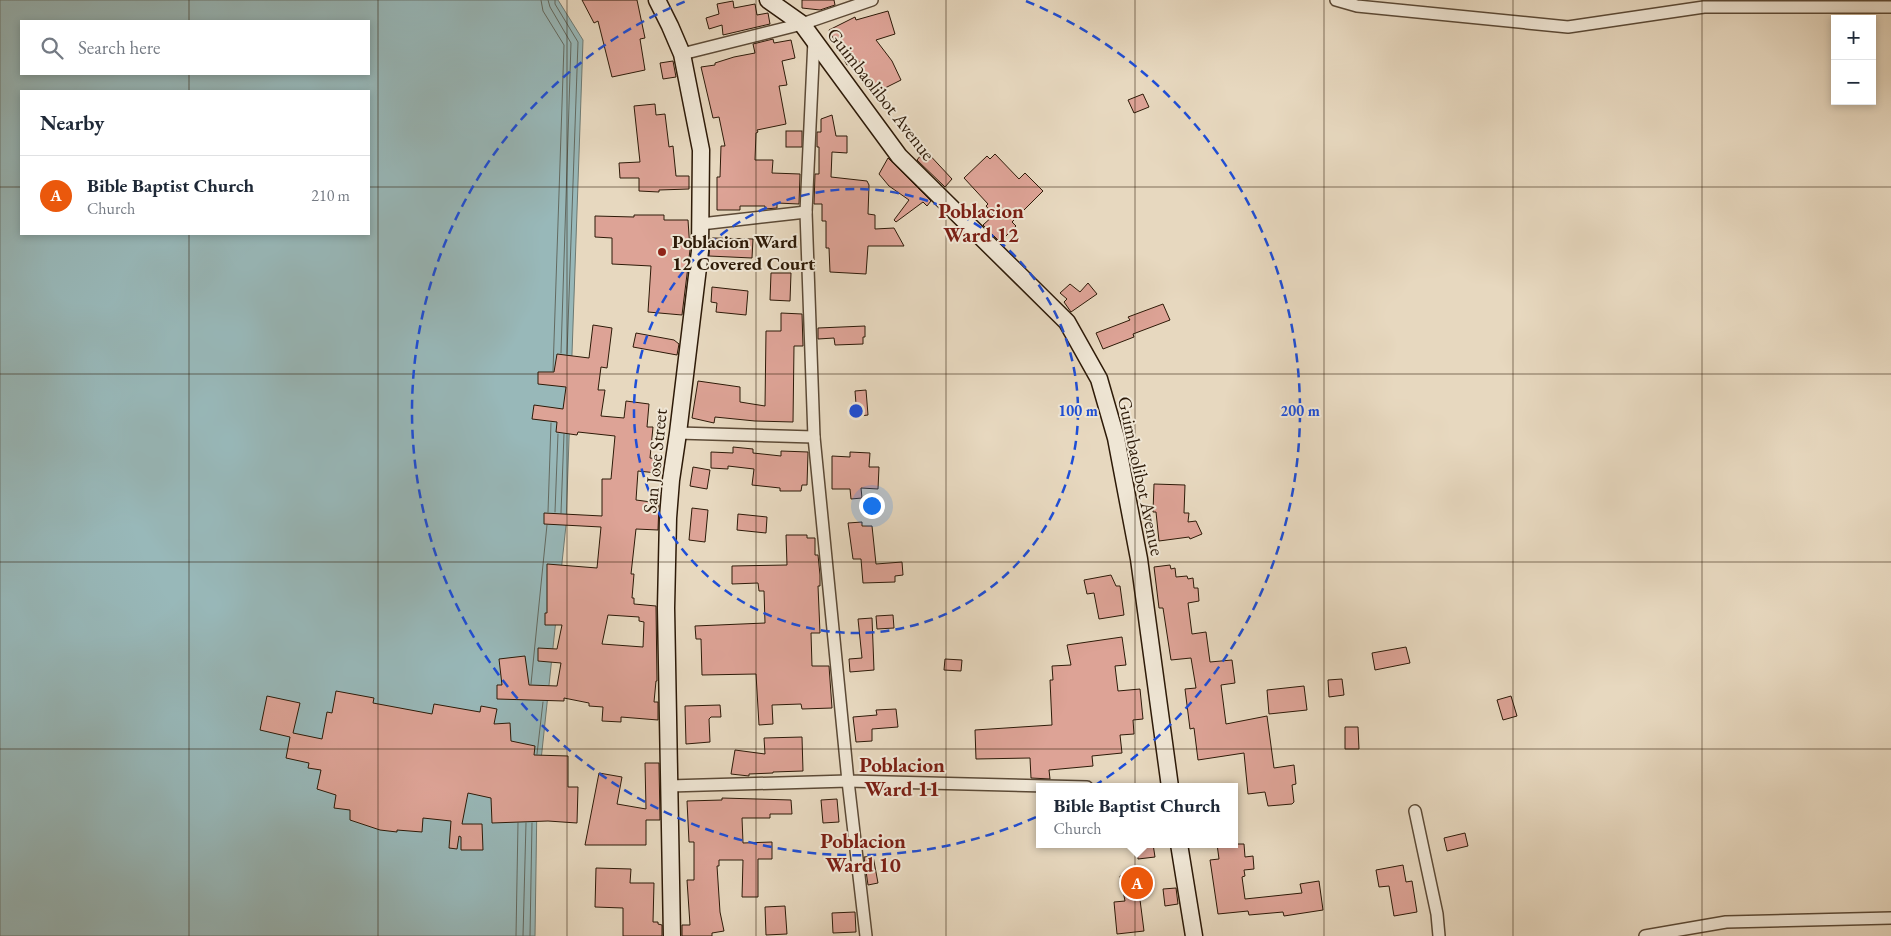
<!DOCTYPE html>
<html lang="en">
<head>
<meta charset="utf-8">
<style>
	:root { --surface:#fff; --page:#f6f6f7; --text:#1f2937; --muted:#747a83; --line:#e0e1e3; --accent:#ea580c }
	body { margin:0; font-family:"EB Garamond",serif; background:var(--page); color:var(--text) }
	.controls { position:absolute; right:15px; top:15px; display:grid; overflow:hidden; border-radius:0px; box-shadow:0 2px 8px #0003 }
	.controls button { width:45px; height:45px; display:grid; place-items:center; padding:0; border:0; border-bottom:1px solid var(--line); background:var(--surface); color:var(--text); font:25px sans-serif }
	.you { position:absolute; left:871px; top:505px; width:18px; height:18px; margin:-12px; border:4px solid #fff; border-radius:50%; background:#1a73e8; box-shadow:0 0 0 8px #1a73e833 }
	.badge { display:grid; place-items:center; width:32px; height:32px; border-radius:50%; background:var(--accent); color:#fff; font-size:16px; font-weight:700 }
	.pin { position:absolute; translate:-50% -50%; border:2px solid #fff; box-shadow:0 1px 5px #0006 }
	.popup { position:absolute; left:1036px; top:783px; width:202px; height:65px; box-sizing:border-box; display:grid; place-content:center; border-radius:0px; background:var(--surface); filter:drop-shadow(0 1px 4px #0005); font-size:16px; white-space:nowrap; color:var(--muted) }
	.popup b { font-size:19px; color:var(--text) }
	.popup::after { content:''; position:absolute; left:50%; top:100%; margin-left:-10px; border:10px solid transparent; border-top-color:var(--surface) }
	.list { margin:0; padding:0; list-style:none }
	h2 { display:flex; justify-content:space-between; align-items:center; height:65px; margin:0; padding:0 20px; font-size:21px }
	h2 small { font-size:16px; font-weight:400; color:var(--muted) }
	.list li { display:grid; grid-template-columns:32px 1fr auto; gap:15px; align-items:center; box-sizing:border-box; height:80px; padding:0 20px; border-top:1px solid var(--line) }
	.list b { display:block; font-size:19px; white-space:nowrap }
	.list p { margin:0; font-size:16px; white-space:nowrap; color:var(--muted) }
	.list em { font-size:16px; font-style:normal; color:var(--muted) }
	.icon { flex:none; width:28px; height:28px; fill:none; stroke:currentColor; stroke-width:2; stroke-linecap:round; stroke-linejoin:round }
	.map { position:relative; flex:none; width:1891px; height:936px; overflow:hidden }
	.search { position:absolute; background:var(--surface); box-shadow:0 2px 8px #0003; left:20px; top:20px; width:350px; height:55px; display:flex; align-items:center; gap:12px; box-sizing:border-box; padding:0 18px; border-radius:0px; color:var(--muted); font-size:19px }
	.panel { position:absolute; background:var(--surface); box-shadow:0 2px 8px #0003; left:20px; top:90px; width:350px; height:145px; border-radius:0px }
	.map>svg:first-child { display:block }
	.water { fill:#98b8b9; stroke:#6d7972; fill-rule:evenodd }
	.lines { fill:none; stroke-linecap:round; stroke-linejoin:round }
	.shore { stroke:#626960; stroke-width:1 }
	.building { fill:#dda396; stroke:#2d1a08; fill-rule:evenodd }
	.street-casing { stroke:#5c4a36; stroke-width:14 }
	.secondary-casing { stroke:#2d1a08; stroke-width:19 }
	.street { stroke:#efe6d5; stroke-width:11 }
	.secondary { stroke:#efe6d5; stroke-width:16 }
	.grid { fill:none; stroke:#2d1a08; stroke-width:1; stroke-opacity:0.55 }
	.ring { fill:none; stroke:#1d4ed8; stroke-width:2.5; stroke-dasharray:9 6 }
	.poi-dot { fill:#8f2418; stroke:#efe6d5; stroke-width:2 }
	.labels { text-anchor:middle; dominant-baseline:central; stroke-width:4; stroke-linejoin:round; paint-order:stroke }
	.street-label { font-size:19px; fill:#2d1a08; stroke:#efe6d5 }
	.poi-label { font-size:19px; font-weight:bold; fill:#2d1a08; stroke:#efe6d5; text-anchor:start }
	.quarter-label { font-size:21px; font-weight:bold; fill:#7a1f14; stroke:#efe6d5 }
	.centre { fill:#1d4ed8; stroke:#efe6d5; stroke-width:2.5 }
	.ring-label { font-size:15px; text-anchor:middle; font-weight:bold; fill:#1d4ed8; stroke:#efe6d5; stroke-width:4; stroke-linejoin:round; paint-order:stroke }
</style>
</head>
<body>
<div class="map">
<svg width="1891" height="936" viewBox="0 0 1891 936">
	<rect width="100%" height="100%" fill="#e7d8bf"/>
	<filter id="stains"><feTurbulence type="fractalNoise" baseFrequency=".004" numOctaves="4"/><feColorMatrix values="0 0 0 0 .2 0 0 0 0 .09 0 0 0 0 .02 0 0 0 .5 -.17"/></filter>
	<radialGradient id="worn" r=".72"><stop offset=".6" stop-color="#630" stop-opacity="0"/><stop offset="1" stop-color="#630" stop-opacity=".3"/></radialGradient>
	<path class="water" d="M 0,0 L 558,0 L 583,40 L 566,525 L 537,798 L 535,936 L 0,936 ZM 21,21 L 369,21 L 369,74 L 21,74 ZM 21,91 L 369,91 L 369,234 L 21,234 Z"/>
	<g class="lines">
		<g class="shore">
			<path d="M 541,0 L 543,11 L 564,45 L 553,371"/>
			<path d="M 548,0 L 550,7 L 571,43 L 561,353"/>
			<path d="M 555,0 L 555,4 L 578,42 L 567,354"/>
			<path d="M 548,512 L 551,423"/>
			<path d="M 555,512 L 558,434"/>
			<path d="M 561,513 L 564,434"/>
			<path d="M 531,684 L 547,525"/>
			<path d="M 537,754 L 543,702"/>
			<path d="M 516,936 L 518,823"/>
			<path d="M 523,936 L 526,823"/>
			<path d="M 530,936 L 532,823"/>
		</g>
	</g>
	<g class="building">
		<path d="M 582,0 L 637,0 L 645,38 L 640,39 L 645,70 L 612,77 L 598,21 L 594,23 Z"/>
		<path d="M 802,0 L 834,0 L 835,5 L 820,10 L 802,8 Z"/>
		<path d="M 733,1 L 734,8 L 755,4 L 757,15 L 768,13 L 770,24 L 723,35 L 722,25 L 709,29 L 706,18 L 719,14 L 717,4 Z"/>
		<path d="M 888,11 L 895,34 L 876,40 L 892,61 L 901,80 L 875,93 L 858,60 L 847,65 L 829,30 L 855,17 L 856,20 Z"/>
		<path d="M 773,39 L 774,43 L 791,40 L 795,58 L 782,61 L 787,85 L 779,86 L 786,124 L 757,130 L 758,132 L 756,133 L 755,160 L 773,160 L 772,173 L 800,174 L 799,204 L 777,203 L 777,208 L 765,209 L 765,206 L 740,206 L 740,210 L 717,210 L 717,177 L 720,177 L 721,146 L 725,146 L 719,117 L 713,118 L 701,67 L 715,65 L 715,63 L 734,57 L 755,53 L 753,44 Z"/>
		<path d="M 673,61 L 676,77 L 663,79 L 660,63 Z"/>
		<path d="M 1143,94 L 1149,107 L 1134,113 L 1128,100 Z"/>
		<path d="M 655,104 L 656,115 L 665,114 L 669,147 L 673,146 L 676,176 L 689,176 L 689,189 L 659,190 L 659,192 L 639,191 L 639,178 L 620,178 L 619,163 L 640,162 L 634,106 Z"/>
		<path d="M 832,115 L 836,136 L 847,136 L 847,153 L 832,152 L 831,177 L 867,181 L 869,185 L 868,214 L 875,215 L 875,229 L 894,228 L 904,246 L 868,246 L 866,274 L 830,272 L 829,248 L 826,248 L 826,221 L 822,221 L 822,204 L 814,204 L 815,174 L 819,174 L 819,147 L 817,147 L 817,132 L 821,132 L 821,119 Z"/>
		<rect x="786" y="131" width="16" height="16"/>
		<path d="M 925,150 L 952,179 L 945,187 L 917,160 Z"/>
		<path d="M 995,154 L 1019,179 L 1025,173 L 1043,191 L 1012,222 L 1016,226 L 1000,242 L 983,225 L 994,215 L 986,206 L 988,204 L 964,178 L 987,156 L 990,159 Z"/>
		<path d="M 888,158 L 931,201 L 927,206 L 923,202 L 896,222 L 894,220 L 909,200 L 889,186 L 879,174 Z"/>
		<path d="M 634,215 L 664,215 L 664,220 L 688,220 L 690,250 L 682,315 L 648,312 L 651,266 L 612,264 L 612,238 L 595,237 L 595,216 L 634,217 Z"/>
		<path d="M 713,238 L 753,239 L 752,258 L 709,256 L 710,239 Z"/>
		<path d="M 771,273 L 791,273 L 790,301 L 770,300 Z"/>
		<path d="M 1088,283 L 1097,294 L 1071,312 L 1064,302 L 1067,299 L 1060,293 L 1070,284 L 1080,292 Z"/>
		<path d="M 712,287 L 748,291 L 746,315 L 716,312 L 717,303 L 711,302 Z"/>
		<path d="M 1163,304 L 1170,320 L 1133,334 L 1134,337 L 1103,349 L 1096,333 L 1130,320 L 1128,317 Z"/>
		<path d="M 781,313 L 802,314 L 803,346 L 794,346 L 793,422 L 755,421 L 715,417 L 714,423 L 692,418 L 698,381 L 740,387 L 740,402 L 765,406 L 766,331 L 781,331 Z"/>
		<path d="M 593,325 L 612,328 L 607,368 L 601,367 L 598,390 L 605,390 L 601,416 L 624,418 L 626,401 L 649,404 L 647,427 L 653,427 L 650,458 L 659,459 L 657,473 L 638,471 L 636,500 L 659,503 L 658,530 L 636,529 L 631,574 L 634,574 L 632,598 L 634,598 L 634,604 L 656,606 L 657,681 L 656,681 L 654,702 L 658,702 L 658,720 L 621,717 L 621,722 L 602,721 L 603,707 L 589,706 L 589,703 L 564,698 L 564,701 L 497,699 L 497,685 L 502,685 L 499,659 L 525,656 L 529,685 L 557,686 L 561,663 L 538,661 L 538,648 L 557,649 L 562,625 L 545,625 L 545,613 L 547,613 L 547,564 L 597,568 L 601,527 L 544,524 L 544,513 L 602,516 L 602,479 L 611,479 L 615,436 L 578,432 L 577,435 L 556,432 L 557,422 L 532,419 L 534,405 L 563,409 L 566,387 L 538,384 L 538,372 L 554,372 L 557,354 L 589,358 ZM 608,615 L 639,617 L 639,621 L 644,622 L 643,647 L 602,644 Z"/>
		<path d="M 865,326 L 865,337 L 863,337 L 863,344 L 835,345 L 834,338 L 818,339 L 818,328 Z"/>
		<path d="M 636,333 L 674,340 L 679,344 L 677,355 L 633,347 Z"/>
		<path d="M 866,390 L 868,415 L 852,417 L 851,404 L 856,404 L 855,391 Z"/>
		<path d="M 733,447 L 753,449 L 753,453 L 781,456 L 781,451 L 808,452 L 807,485 L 802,485 L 801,491 L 780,491 L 780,488 L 752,485 L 754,469 L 728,466 L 728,469 L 711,468 L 711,452 L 733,453 Z"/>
		<path d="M 850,452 L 870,453 L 869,467 L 879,467 L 878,489 L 861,488 L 862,498 L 851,499 L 850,489 L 832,489 L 832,456 L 850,457 Z"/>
		<path d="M 693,467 L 710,470 L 707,489 L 690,486 Z"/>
		<path d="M 1154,484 L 1185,485 L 1184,513 L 1189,513 L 1188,522 L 1196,521 L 1202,534 L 1190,539 L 1189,537 L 1159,541 L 1156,512 L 1153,512 Z"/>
		<path d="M 692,508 L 708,510 L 705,542 L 689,540 Z"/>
		<path d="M 738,514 L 767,517 L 766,533 L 737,530 Z"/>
		<path d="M 862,522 L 862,526 L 872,526 L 876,564 L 902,562 L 903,575 L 895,576 L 895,582 L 863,583 L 861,559 L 853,559 L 848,523 Z"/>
		<path d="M 786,535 L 807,535 L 807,538 L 815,538 L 815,555 L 818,555 L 820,575 L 820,586 L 818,586 L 820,633 L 811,633 L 812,666 L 829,666 L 832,708 L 802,709 L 801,704 L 772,705 L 773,724 L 759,725 L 756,674 L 702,675 L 701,639 L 696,639 L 695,626 L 765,623 L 764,591 L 759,591 L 758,583 L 732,584 L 732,566 L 787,565 Z"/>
		<path d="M 1170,565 L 1171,569 L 1175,568 L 1176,577 L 1187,576 L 1188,579 L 1193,578 L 1194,588 L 1198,588 L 1199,601 L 1188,603 L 1192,634 L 1206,632 L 1210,662 L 1232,660 L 1235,683 L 1221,685 L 1226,724 L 1267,716 L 1274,768 L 1294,765 L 1296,784 L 1292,785 L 1294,802 L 1292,804 L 1268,806 L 1265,792 L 1248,794 L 1244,753 L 1198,760 L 1194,728 L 1190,729 L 1185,689 L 1196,688 L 1191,658 L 1171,660 L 1163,608 L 1159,608 L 1154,567 Z"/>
		<path d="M 1111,575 L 1116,586 L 1120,586 L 1124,615 L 1099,619 L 1094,593 L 1087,594 L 1084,580 Z"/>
		<path d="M 893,615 L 894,628 L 877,629 L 876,616 Z"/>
		<path d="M 872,618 L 874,670 L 850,672 L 849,659 L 862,658 L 858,619 Z"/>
		<path d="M 1122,637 L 1126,665 L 1115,666 L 1118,691 L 1140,689 L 1143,719 L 1133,720 L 1134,734 L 1120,735 L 1122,753 L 1092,756 L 1093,766 L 1049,770 L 1050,779 L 1031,778 L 1030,758 L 976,759 L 975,730 L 1052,725 L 1050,680 L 1053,680 L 1052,666 L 1071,665 L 1067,645 Z"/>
		<path d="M 1406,647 L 1410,663 L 1375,670 L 1372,653 Z"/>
		<path d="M 945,659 L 962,660 L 961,671 L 944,670 Z"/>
		<path d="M 1342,679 L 1344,695 L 1329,697 L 1328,680 Z"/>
		<path d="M 1304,686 L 1307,710 L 1269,714 L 1267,690 Z"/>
		<path d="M 336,691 L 374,698 L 373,703 L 432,714 L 434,704 L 480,712 L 481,706 L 497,709 L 494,724 L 510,723 L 511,741 L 535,746 L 534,755 L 568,756 L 568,787 L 578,787 L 577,823 L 548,821 L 492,823 L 491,798 L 468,793 L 462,824 L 482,824 L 483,850 L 461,850 L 461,837 L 459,836 L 457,849 L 449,848 L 451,821 L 423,818 L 422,832 L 397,830 L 397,832 L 380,830 L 350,820 L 350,810 L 334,808 L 336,795 L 317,789 L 321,770 L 308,768 L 309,763 L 286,758 L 290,737 L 260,730 L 267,696 L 300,703 L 293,733 L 322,739 L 327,712 L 332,713 Z"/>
		<path d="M 1511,696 L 1517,716 L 1503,720 L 1497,700 Z"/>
		<path d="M 720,705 L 721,717 L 711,717 L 709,719 L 710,742 L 686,744 L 685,706 Z"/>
		<path d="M 896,709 L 898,727 L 872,729 L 872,741 L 856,742 L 853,717 L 877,715 L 876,710 Z"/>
		<path d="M 1345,727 L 1358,727 L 1359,749 L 1345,749 Z"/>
		<path d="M 802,737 L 803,771 L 773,772 L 773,773 L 749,774 L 749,776 L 731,774 L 735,750 L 765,754 L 764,738 Z"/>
		<path d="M 645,763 L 659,763 L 660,820 L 646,820 L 646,845 L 585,845 L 599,773 L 622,777 L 617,804 L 646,809 Z"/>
		<path d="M 722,798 L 791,800 L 792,814 L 770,814 L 770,818 L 742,818 L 743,843 L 772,842 L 772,859 L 758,859 L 758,897 L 742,897 L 743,860 L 719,860 L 719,866 L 717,866 L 720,912 L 724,931 L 712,933 L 712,936 L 682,936 L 682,925 L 690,925 L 687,880 L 694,880 L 694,842 L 689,842 L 687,801 L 722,800 Z"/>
		<path d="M 837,799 L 839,822 L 823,823 L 821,800 Z"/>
		<path d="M 1465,833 L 1468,846 L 1447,851 L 1444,838 Z"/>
		<path d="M 1136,844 L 1153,844 L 1155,857 L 1138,859 Z"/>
		<path d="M 1217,844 L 1244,844 L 1245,857 L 1253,856 L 1254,869 L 1244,870 L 1245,876 L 1242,877 L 1245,899 L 1302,893 L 1300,884 L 1319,881 L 1323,910 L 1284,916 L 1283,912 L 1249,915 L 1248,911 L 1218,914 L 1210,860 L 1219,859 Z"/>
		<path d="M 873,856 L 878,883 L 868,885 L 864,857 Z"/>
		<path d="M 1403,865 L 1406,882 L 1412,881 L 1417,912 L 1394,916 L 1389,886 L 1379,887 L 1376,870 Z"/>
		<path d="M 596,868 L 631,869 L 630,883 L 654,883 L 653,922 L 658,922 L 658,924 L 662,925 L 662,936 L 623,936 L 623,908 L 595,907 Z"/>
		<path d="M 1150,871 L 1153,889 L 1139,892 L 1144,931 L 1117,934 L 1114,902 L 1125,901 L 1120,876 Z"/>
		<path d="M 1176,888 L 1178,904 L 1165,906 L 1163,889 Z"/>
		<path d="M 785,906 L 787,934 L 766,935 L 765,907 Z"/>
		<path d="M 855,912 L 856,932 L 833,933 L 832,913 Z"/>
	</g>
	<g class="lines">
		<defs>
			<g id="street">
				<path d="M 1336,0 L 1357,6 L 1568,27 L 1704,7 L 1891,7"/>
				<path d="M 814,40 L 806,212 L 814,437 L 848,781 L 1087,787"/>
				<path d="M 682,54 L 802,24 L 872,0"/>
				<path d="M 701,224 L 806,212"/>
				<path d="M 678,433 L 814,437"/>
				<path d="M 669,786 L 848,781 L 866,936"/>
				<path d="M 1415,811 L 1437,914 L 1439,936"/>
				<path d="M 1645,936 L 1726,922 L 1891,918"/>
			</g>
			<g id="secondary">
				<path d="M 657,0 L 670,26 L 682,54 L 701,150 L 700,251 L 678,433 L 671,480 L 668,518 L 666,608 L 672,936"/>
				<path d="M 768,0 L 802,24 L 899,156 L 1067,322 L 1099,379 L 1116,438 L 1139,559 L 1170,787"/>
				<path d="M 1179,844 L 1194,936"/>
			</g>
		</defs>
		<use href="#street" class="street-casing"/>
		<use href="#secondary" class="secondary-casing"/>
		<use href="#street" class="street"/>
		<use href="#secondary" class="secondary"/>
	</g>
	<path class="grid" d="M 189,0 L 189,21M 378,0 L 378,936M 567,0 L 567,936M 756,0 L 756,936M 946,0 L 946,936M 1135,0 L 1135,936M 1324,0 L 1324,936M 1513,0 L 1513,936M 1702,0 L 1702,936M 189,74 L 189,91M 0,187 L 21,187M 369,187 L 1891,187M 189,234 L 189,936M 0,374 L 1891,374M 0,562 L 1891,562M 0,749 L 1891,749"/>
	<g class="ring">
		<circle cx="856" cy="411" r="222"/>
		<path d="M1026 1A444 444 0 1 1 686 1"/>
	</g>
	<circle class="poi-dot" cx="662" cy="252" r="5"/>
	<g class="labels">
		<g class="street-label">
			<text transform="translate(881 94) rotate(52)">Guimbaolibot Avenue</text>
			<text transform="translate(655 461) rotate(-84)">San Jose Street</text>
			<text transform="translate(1141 476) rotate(78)">Guimbaolibot Avenue</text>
		</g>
		<g class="poi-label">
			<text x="672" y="241">Poblacion Ward<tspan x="672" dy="22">12 Covered Court</tspan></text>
		</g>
		<g class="quarter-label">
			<text x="981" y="210">Poblacion<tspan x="981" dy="24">Ward 12</tspan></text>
			<text x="902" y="764">Poblacion<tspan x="902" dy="24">Ward 11</tspan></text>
			<text x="863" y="840">Poblacion<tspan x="863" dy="24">Ward 10</tspan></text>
		</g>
	</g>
	<circle cx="856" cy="411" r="8" class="centre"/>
	<g class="ring-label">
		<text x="1078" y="416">100 m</text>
		<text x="1300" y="416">200 m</text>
	</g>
	<rect width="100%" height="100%" filter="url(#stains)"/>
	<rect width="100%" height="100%" fill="url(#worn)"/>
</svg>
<div class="controls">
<button>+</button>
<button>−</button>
</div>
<div class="you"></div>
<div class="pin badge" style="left:1137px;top:883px">A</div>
<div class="popup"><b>Bible Baptist Church</b>Church</div>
<div class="search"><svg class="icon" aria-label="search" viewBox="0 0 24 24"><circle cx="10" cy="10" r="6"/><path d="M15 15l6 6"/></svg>Search here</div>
<section class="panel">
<h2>Nearby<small></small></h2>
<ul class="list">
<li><span class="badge">A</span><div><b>Bible Baptist Church</b><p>Church</p></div><em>210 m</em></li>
</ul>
</section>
</div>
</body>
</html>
